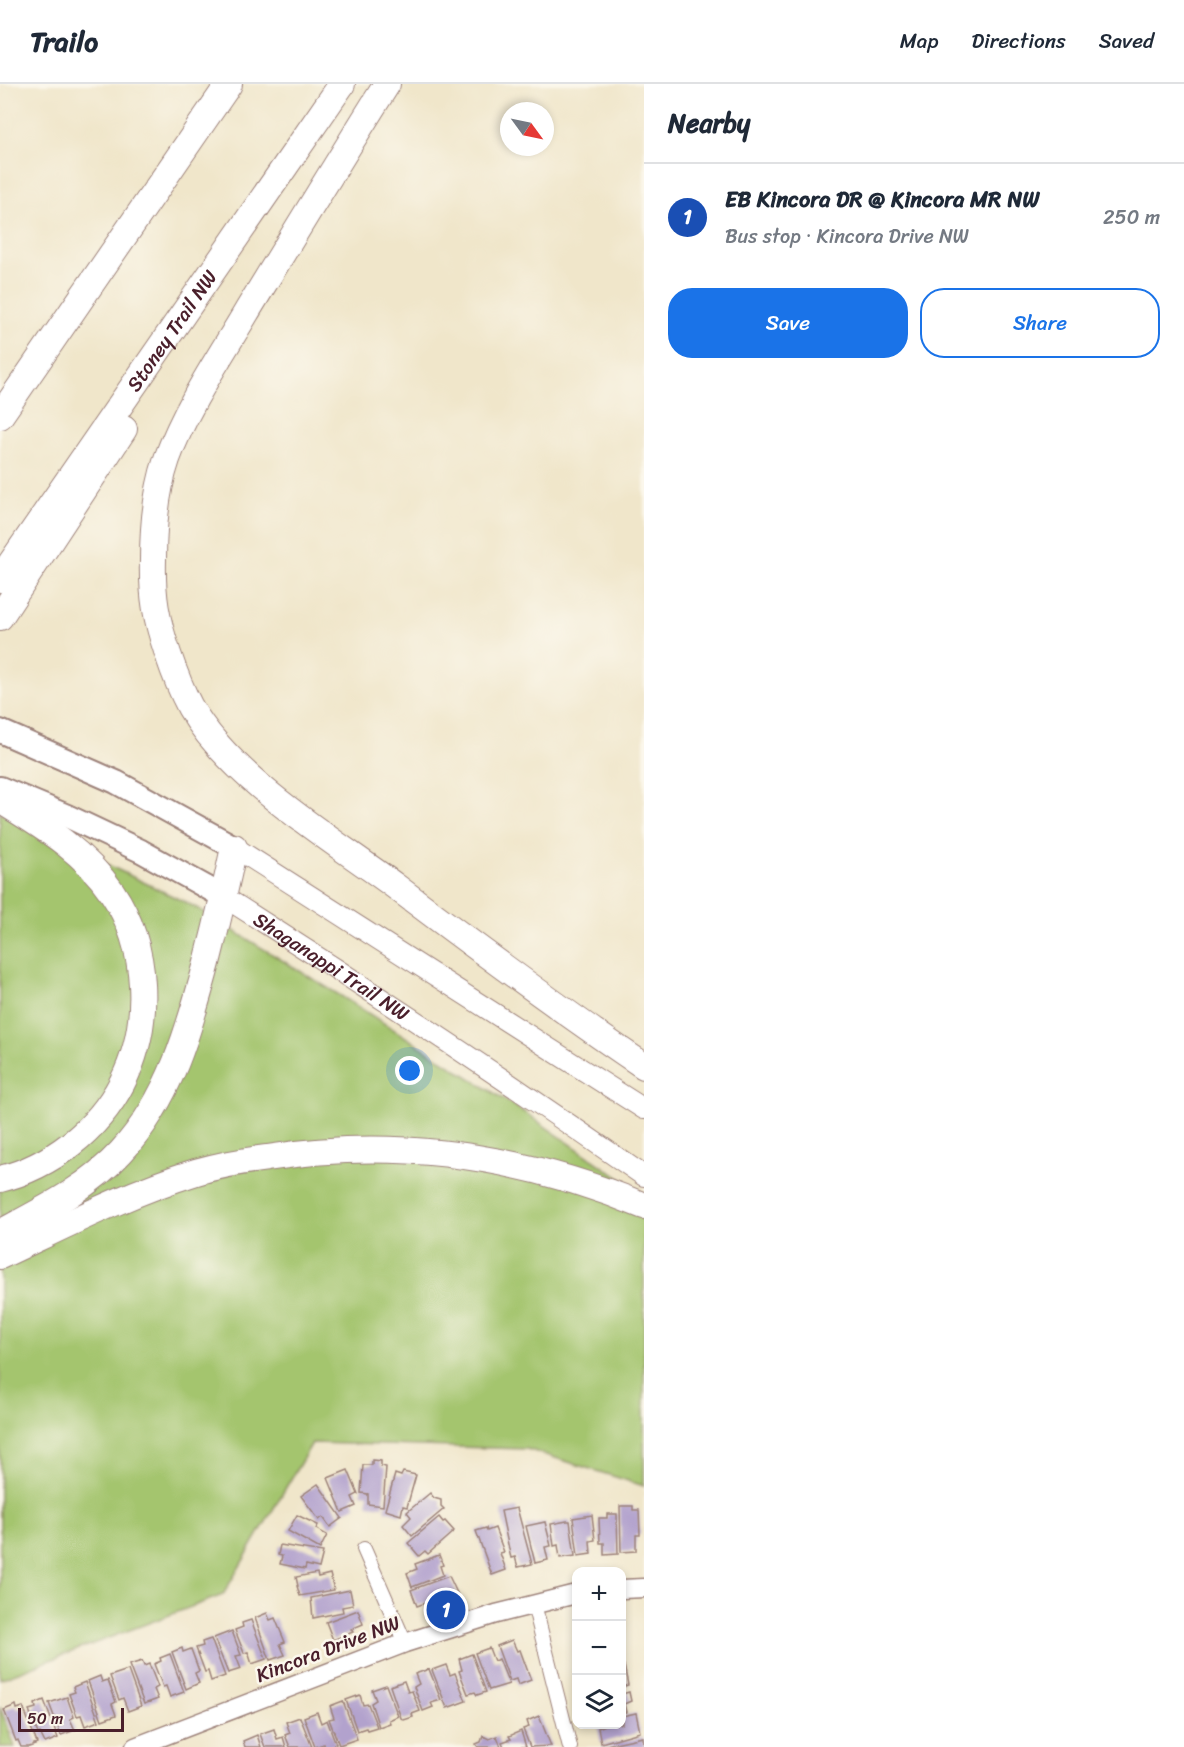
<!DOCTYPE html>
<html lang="en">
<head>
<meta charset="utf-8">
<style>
	:root { --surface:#fff; --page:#f6f6f7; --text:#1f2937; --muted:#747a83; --line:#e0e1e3; --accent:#1a73e8 }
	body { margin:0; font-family:Sriracha,sans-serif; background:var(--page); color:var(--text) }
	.controls { position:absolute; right:18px; bottom:18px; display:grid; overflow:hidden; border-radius:12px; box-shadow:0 3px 9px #0003 }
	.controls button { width:54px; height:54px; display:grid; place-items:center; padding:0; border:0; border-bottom:2px solid var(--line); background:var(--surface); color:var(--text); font:30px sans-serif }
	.compass { position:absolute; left:500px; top:18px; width:54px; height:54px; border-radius:50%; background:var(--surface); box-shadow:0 3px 9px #0003; rotate:123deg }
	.scale { position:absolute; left:18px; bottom:15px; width:106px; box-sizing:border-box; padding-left:6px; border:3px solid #4a1f2b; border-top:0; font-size:16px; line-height:21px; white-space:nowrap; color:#4a1f2b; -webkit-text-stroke:4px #fbf7ec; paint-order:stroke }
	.you { position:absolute; left:410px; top:987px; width:21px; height:21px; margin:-15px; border:4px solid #fff; border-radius:50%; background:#1a73e8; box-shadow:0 0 0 9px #1a73e833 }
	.badge { display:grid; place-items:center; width:39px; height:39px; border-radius:50%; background:var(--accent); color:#fff; font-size:20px; font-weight:700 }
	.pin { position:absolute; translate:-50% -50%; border:3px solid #fff; box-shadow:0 2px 6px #0006 }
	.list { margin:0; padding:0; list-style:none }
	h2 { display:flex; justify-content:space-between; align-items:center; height:78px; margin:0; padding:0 24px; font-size:26px }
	h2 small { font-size:20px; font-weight:400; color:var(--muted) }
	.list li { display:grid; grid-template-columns:39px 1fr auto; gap:18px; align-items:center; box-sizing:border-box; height:108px; padding:0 24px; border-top:2px solid var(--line) }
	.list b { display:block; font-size:22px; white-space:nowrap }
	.list p { margin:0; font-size:20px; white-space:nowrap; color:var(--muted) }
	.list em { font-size:20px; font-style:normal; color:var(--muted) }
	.actions { display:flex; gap:12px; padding:18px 24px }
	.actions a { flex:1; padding:14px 0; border:2px solid var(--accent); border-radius:24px; text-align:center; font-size:21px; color:var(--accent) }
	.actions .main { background:var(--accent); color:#fff }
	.icon { flex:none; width:33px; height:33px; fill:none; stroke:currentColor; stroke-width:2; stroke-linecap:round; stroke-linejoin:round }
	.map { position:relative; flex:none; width:644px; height:1663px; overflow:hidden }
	header { display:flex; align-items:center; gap:36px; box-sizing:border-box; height:84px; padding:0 30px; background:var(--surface); border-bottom:2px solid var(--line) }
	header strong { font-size:28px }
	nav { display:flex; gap:33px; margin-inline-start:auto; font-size:21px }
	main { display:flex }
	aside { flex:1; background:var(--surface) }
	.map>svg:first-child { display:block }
	.green { fill:#a4c56e; stroke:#77724c; stroke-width:1.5 }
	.building { fill:#b2a2cd }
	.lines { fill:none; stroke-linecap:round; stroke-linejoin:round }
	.minor-casing { stroke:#9d827a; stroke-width:16 }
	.tertiary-casing { stroke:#9d827a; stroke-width:21 }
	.secondary-casing { stroke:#9d827a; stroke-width:22 }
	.primary-casing { stroke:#9d827a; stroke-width:26 }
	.motorway-casing { stroke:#9d827a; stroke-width:28 }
	.minor { stroke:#fff; stroke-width:14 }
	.tertiary { stroke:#fff; stroke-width:18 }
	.secondary { stroke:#fff; stroke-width:20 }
	.primary { stroke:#fff; stroke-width:22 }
	.motorway { stroke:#fff; stroke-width:26 }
	.labels { text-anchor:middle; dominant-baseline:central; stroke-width:5; stroke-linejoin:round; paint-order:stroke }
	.street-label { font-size:20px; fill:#4a1f2b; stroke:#fbf7ec }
</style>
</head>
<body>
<header>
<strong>Trailo</strong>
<nav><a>Map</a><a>Directions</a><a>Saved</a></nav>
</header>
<main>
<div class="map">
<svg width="644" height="1663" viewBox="0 0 644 1663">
	<rect width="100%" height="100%" fill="#fbf7ec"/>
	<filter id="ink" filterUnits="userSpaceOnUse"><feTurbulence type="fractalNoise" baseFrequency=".0167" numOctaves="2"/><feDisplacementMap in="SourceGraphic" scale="12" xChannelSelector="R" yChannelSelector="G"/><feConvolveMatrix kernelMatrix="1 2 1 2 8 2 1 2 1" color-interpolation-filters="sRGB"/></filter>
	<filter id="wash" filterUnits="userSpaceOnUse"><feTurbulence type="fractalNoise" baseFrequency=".008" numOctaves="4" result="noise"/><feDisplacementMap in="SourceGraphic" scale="24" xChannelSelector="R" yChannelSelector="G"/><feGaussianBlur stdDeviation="1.35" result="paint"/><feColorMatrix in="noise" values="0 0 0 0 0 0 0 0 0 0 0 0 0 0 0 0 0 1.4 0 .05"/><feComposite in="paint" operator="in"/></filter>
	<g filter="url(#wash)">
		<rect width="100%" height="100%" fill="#f0e6ca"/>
		<g class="green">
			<path d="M 0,729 L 193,822 L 341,912 L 527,1030 L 644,1111 L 644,1402 L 527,1365 L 312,1359 L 223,1511 L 0,1595 Z"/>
			<path d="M 0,1623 L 15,1663 L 0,1663 Z"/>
		</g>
		<g id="blocks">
			<g class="building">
				<path d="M 372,1376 L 381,1377 L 381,1382 L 386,1383 L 383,1422 L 368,1420 L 368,1410 L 361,1409 L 363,1381 L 372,1381 Z"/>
				<path d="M 348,1386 L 358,1410 L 352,1413 L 356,1422 L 342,1428 L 328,1394 Z"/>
				<path d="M 403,1388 L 416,1391 L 407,1423 L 403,1422 L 401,1431 L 385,1426 L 395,1390 L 401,1392 Z"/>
				<path d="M 318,1400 L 342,1434 L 330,1443 L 323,1433 L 319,1436 L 301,1412 Z"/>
				<path d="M 430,1409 L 434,1414 L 441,1416 L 441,1422 L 444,1425 L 412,1452 L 403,1441 L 411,1433 L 407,1428 Z"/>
				<path d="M 620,1422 L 633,1422 L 633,1426 L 639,1426 L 640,1451 L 636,1451 L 636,1467 L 621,1468 Z"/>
				<path d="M 517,1424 L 532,1480 L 518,1483 L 515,1473 L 511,1474 L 510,1470 L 501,1427 Z"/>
				<path d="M 607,1430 L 617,1430 L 618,1470 L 604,1471 L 604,1459 L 600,1459 L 599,1434 L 607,1434 Z"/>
				<path d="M 297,1431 L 318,1441 L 316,1445 L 327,1451 L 320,1465 L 288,1447 Z"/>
				<path d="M 592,1431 L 595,1456 L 590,1457 L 591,1470 L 578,1472 L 573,1434 Z"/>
				<path d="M 439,1433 L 443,1438 L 445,1437 L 454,1447 L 428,1470 L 425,1467 L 419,1472 L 408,1459 Z"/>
				<path d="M 567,1437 L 570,1437 L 575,1472 L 560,1474 L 558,1461 L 554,1462 L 551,1440 Z"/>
				<path d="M 545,1438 L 551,1462 L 545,1463 L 548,1476 L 535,1479 L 526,1442 Z"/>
				<path d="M 486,1444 L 487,1447 L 495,1444 L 504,1468 L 500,1469 L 506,1486 L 492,1491 L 476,1447 Z"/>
				<path d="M 280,1461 L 323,1468 L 319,1484 L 306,1481 L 305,1485 L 280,1480 L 282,1472 L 278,1471 Z"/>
				<path d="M 439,1471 L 443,1481 L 440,1482 L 443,1491 L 412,1503 L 407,1489 L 417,1485 L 415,1480 Z"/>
				<path d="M 317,1489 L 318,1493 L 330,1490 L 334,1506 L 300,1512 L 297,1502 L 298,1502 L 296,1493 Z"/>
				<path d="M 449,1492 L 458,1511 L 430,1521 L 428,1518 L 417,1522 L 411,1506 Z"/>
				<path d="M 350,1506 L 353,1521 L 342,1523 L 343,1528 L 313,1534 L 311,1514 Z"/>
				<path d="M 358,1526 L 363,1540 L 351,1545 L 353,1548 L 333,1556 L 326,1538 Z"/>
				<path d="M 267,1529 L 270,1536 L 275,1534 L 285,1558 L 280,1560 L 285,1571 L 270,1576 L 255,1534 Z"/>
				<path d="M 251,1536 L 266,1575 L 252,1580 L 248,1568 L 244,1569 L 235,1546 L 243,1543 L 242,1539 Z"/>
				<path d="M 232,1547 L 241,1571 L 236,1572 L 241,1585 L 228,1589 L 214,1554 Z"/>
				<path d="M 211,1555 L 225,1592 L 211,1597 L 208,1587 L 205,1588 L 196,1564 L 203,1562 L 202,1558 Z"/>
				<path d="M 512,1556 L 517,1567 L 520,1566 L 531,1596 L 518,1601 L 516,1595 L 510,1597 L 497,1562 Z"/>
				<path d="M 182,1564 L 183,1568 L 191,1565 L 199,1587 L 195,1589 L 199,1599 L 186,1605 L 172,1568 Z"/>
				<path d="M 489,1564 L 494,1577 L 499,1575 L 509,1600 L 489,1606 L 475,1569 Z"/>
				<path d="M 170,1570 L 184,1608 L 170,1613 L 166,1602 L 163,1603 L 154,1580 L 161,1577 L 160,1574 Z"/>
				<path d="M 472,1570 L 486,1608 L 477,1611 L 475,1608 L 468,1610 L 459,1587 L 462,1586 L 459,1575 Z"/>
				<path d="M 142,1577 L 144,1582 L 149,1580 L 158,1603 L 154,1605 L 158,1615 L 144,1620 L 129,1581 Z"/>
				<path d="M 446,1581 L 450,1591 L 455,1589 L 466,1617 L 447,1624 L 432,1586 Z"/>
				<path d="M 624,1581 L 628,1601 L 622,1603 L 622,1582 Z"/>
				<path d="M 429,1585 L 441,1616 L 431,1619 L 433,1623 L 423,1627 L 414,1603 L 419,1600 L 415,1590 Z"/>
				<path d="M 128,1586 L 141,1622 L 128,1627 L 123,1614 L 119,1616 L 110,1592 Z"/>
				<path d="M 100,1592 L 102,1598 L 108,1596 L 116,1618 L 112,1620 L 116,1631 L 102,1636 L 88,1597 Z"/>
				<path d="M 404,1597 L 408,1608 L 412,1607 L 420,1627 L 412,1630 L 413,1633 L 404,1636 L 401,1634 L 390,1602 Z"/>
				<path d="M 85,1598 L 99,1637 L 85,1642 L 81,1631 L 77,1632 L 69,1610 L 75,1608 L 73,1603 Z"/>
				<path d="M 386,1601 L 398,1632 L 389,1636 L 390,1639 L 379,1643 L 371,1619 L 376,1616 L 372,1606 Z"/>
				<path d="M 629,1608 L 631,1617 L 624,1620 L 626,1628 L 622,1629 L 622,1610 Z"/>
				<path d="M 360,1611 L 363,1621 L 368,1620 L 377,1643 L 367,1646 L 366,1644 L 357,1647 L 346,1616 Z"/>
				<path d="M 67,1613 L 74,1633 L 70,1635 L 75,1646 L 61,1651 L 49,1619 Z"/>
				<path d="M 44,1616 L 58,1654 L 45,1659 L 40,1649 L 38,1650 L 29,1626 L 36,1624 L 35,1620 Z"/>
				<path d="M 343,1617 L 357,1655 L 339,1661 L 329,1635 L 334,1634 L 330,1622 Z"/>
				<path d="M 16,1621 L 17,1625 L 23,1623 L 37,1659 L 34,1660 L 35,1661 L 29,1663 L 21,1663 L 18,1656 L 16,1657 L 4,1626 Z"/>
				<path d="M 317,1628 L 321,1639 L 327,1636 L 336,1660 L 329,1663 L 325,1663 L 324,1660 L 315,1663 L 304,1633 Z"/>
				<path d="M 636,1629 L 640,1648 L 601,1659 L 598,1644 L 608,1640 L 622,1640 L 622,1632 Z"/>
				<path d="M 539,1632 L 551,1662 L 530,1663 L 523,1645 L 529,1643 L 527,1637 Z"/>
				<path d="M 300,1633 L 312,1663 L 290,1663 L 285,1651 L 290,1649 L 286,1638 Z"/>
				<path d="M 274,1645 L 277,1655 L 283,1653 L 286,1663 L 265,1663 L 260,1650 Z"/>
				<path d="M 521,1647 L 526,1663 L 504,1663 L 502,1658 L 511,1655 L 509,1652 Z"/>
				<path d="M 257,1651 L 261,1663 L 245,1663 L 243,1657 Z"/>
				<path d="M 483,1652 L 489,1655 L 497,1652 L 501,1663 L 478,1663 L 476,1660 L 481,1658 Z"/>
				<path d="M 643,1653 L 644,1663 L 601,1663 L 601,1662 Z"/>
			</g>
		</g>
	</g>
	<g filter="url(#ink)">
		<use href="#blocks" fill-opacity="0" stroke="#9d827a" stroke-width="1.5"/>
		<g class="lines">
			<defs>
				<g id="minor">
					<path d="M 364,1465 L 405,1559"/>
					<path d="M 534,1520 L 570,1663"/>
				</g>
				<g id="tertiary">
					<path d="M 622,1505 L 644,1504"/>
					<path d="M 135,1663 L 405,1559 L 496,1530 L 576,1510"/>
				</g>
				<g id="secondary">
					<path d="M 234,763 L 644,1025"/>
					<path id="s1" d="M 224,813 C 366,903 506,996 644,1092"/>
				</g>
				<g id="primary">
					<path d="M 0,647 L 116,698 L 234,763"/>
					<path d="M 0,704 L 67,732 L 141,767 L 224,813"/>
				</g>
				<g id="motorway">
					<path d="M 387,0 C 339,76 293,152 246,229 C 218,276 186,323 167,375 C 156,407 153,442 153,476 C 152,512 156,535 168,570 C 174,588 181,606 190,623 C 231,695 329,753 395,802 C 477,864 559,925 644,982"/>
					<path d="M 0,332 L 229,0"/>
					<path id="s2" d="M 0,495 L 342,0"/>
					<path d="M 0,533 L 124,345"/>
					<path d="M 0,716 C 42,742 83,766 112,808 C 149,863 152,941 122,999 C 98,1046 50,1083 0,1095"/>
					<path d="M 0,1149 C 43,1126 88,1104 121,1068 C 170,1015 189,946 207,879 C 217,840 226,802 234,763"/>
					<path d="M 0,1172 C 64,1142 128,1109 196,1088 C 219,1081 243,1077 267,1074 C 397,1053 523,1072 644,1122"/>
				</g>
			</defs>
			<use href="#minor" class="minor-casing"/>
			<use href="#tertiary" class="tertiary-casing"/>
			<use href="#secondary" class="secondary-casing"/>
			<use href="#primary" class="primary-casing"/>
			<use href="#motorway" class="motorway-casing"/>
			<use href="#minor" class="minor"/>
			<use href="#tertiary" class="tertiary"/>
			<use href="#secondary" class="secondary"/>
			<use href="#primary" class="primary"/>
			<use href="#motorway" class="motorway"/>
		</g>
	</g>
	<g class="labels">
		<g class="street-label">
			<text stroke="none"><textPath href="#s2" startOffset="302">Stoney Trail NW</textPath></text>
			<text stroke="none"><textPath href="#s1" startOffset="128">Shaganappi Trail NW</textPath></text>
			<text transform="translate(328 1565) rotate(-21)">Kincora Drive NW</text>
		</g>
	</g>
</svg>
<div class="controls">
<button>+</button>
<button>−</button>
<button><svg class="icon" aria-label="layers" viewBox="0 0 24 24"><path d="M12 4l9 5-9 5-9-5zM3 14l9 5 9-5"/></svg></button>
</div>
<svg class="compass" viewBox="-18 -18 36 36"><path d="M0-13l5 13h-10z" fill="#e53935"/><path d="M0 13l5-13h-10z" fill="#747a83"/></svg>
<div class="scale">50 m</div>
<div class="you"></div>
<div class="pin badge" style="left:446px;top:1526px;background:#1a4fb4">1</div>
</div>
<aside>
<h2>Nearby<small></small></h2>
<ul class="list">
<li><span class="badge" style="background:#1a4fb4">1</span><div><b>EB Kincora DR @ Kincora MR NW</b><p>Bus stop · Kincora Drive NW</p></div><em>250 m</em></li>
</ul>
<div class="actions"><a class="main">Save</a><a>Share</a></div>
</aside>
</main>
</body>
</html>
